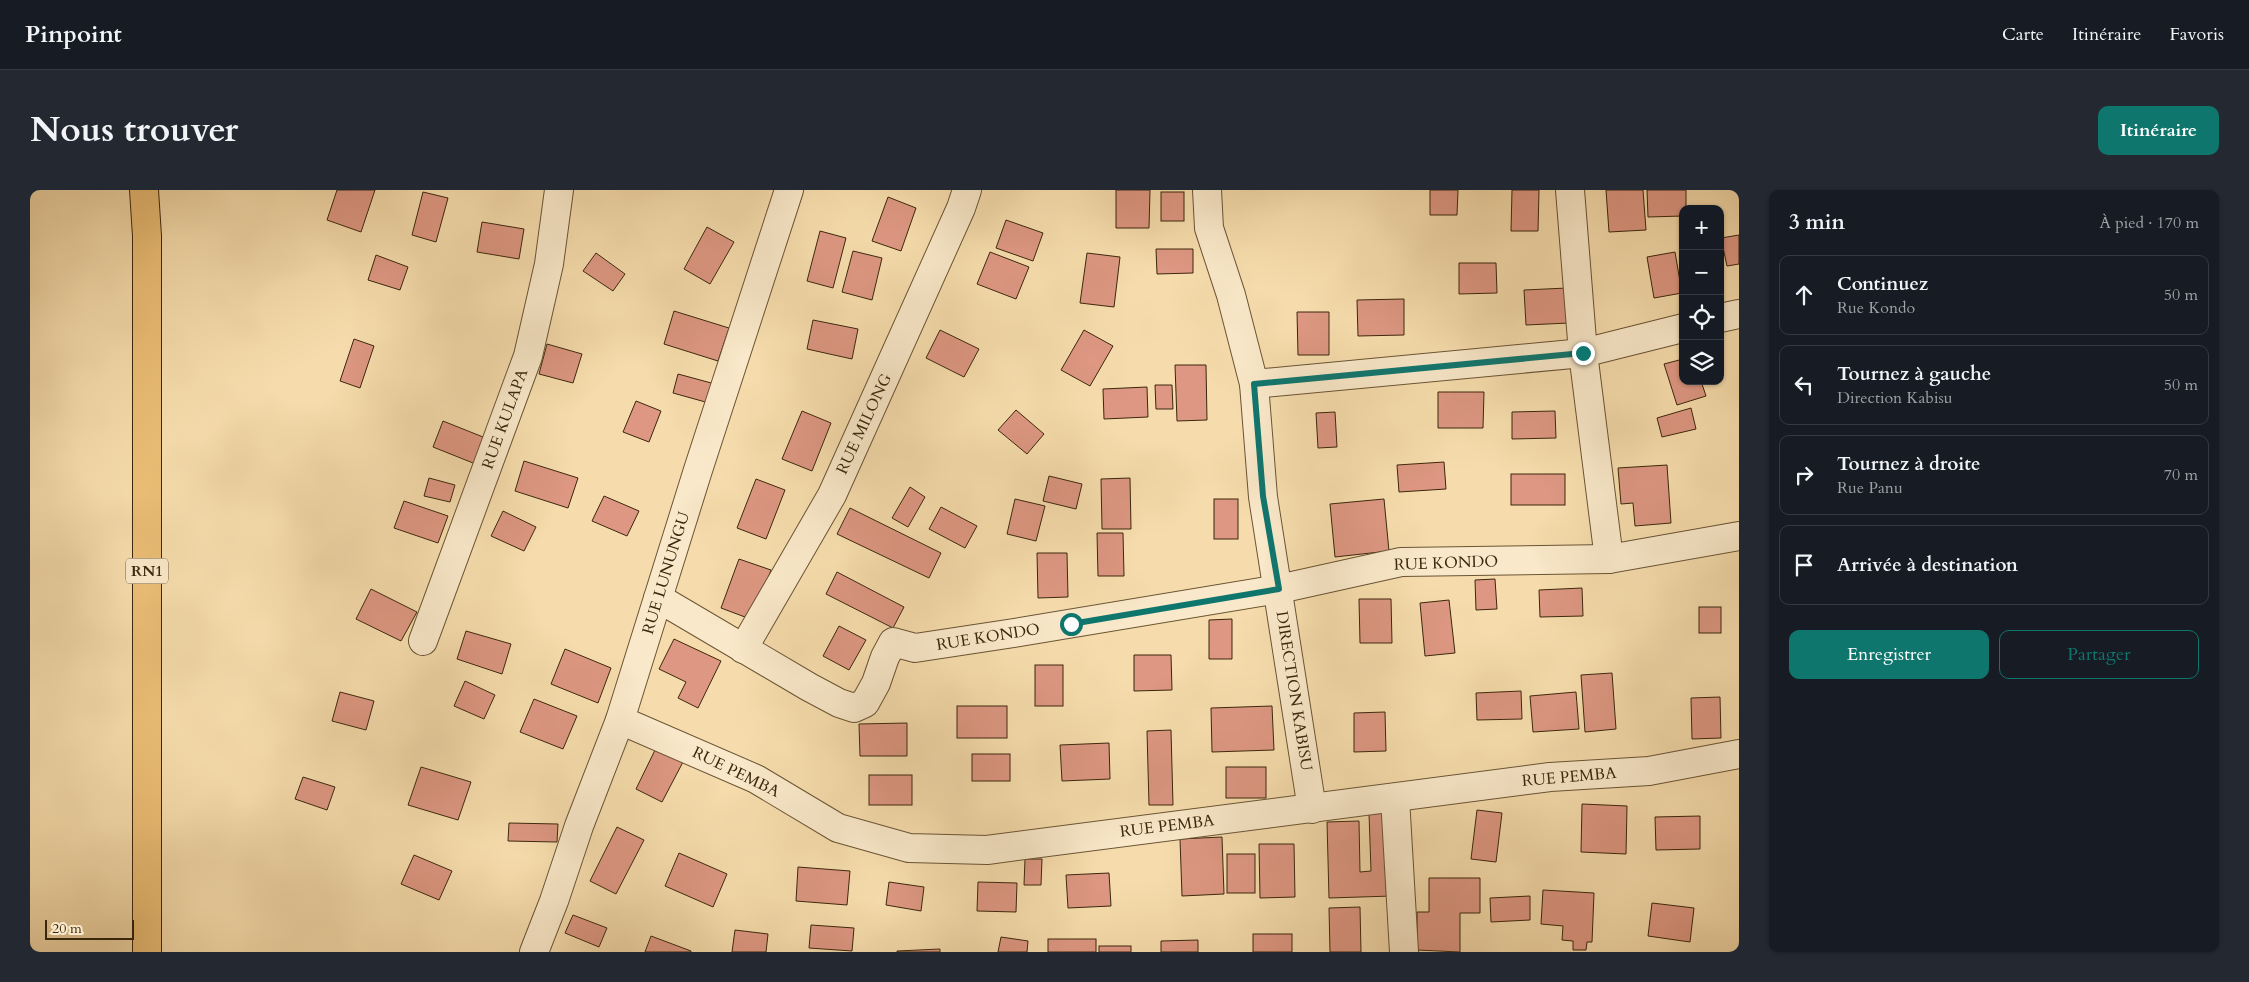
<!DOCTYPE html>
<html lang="fr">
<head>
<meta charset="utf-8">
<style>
	:root { --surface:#171b24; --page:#242831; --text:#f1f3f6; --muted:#9ea1a6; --line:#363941; --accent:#0f766e }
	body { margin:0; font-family:Cardo,serif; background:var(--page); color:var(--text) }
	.controls { position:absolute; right:15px; top:15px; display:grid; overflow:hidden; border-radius:10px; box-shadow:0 1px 4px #0004 }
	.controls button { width:45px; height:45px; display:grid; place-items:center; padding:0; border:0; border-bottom:1px solid var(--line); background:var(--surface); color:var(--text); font:25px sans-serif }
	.scale { position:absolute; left:15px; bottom:12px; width:89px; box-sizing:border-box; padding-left:5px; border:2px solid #3b270c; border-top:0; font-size:14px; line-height:18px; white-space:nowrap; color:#3b270c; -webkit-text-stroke:4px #f9e8c9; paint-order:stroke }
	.stop { position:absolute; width:15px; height:15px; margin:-11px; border:4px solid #0f766e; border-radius:50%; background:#fff }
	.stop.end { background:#0f766e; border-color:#fff; box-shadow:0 1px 5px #0008 }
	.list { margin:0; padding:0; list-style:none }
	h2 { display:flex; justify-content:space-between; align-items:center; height:65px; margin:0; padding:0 20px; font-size:21px }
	h2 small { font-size:16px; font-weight:400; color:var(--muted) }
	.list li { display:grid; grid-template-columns:32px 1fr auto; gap:15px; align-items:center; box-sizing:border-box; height:80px; margin:0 10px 10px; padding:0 10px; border:1px solid var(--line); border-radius:10px }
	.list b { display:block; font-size:19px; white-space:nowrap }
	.list p { margin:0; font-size:16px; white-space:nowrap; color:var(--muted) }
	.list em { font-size:16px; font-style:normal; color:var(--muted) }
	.actions { display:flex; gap:10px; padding:15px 20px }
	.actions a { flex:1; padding:11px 0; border:1px solid var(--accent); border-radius:10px; text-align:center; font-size:18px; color:var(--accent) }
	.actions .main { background:var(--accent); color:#fff }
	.icon { flex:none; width:28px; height:28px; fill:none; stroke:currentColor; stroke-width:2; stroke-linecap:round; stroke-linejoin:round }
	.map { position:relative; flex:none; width:1709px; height:762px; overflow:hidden; border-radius:10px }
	header { display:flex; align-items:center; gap:30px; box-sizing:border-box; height:70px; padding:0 25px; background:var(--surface); border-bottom:1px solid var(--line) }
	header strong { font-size:24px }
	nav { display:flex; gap:28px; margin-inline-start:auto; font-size:18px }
	.intro { display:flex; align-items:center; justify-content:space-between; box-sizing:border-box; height:120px; padding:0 30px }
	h1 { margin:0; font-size:35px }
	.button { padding:12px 22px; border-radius:10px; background:var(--accent); color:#fff; font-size:18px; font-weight:700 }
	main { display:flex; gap:30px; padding:0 30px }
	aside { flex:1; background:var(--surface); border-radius:10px; box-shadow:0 1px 4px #0004 }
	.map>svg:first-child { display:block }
	.building { fill:#dd9782; stroke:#3b270c }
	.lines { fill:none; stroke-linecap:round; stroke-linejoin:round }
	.minor-casing { stroke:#6a5434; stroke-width:30 }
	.highway-casing { stroke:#3b270c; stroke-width:30 }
	.minor { stroke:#f9e8c9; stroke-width:28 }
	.highway { stroke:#ebbe76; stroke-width:28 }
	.route { stroke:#0f766e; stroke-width:6 }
	.labels { text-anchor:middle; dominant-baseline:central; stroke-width:4.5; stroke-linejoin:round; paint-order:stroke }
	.shield { fill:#f9e8c9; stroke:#746145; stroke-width:1 }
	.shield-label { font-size:15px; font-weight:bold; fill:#3b270c }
	.street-label { font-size:16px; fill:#3b270c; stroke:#f9e8c9 }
</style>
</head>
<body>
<header>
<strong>Pinpoint</strong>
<nav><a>Carte</a><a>Itinéraire</a><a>Favoris</a></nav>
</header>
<div class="intro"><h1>Nous trouver</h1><a class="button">Itinéraire</a></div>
<main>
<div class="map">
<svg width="1709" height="762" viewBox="0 0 1709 762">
	<rect width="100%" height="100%" fill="#f6dcac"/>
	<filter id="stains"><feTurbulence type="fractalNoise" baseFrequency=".004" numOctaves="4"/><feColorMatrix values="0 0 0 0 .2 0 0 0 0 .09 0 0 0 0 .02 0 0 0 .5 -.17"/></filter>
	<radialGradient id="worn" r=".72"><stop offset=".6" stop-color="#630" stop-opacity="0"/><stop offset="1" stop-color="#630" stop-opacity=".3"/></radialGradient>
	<g class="building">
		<path d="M 307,0 L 345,0 L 331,42 L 297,30 Z"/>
		<path d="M 1086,0 L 1120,0 L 1119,38 L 1086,38 Z"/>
		<path d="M 1400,0 L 1428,0 L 1427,25 L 1400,25 Z"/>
		<path d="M 1482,0 L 1509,0 L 1508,41 L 1481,41 Z"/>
		<path d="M 1576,0 L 1613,0 L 1616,40 L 1579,42 Z"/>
		<path d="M 1617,0 L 1656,0 L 1656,19 L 1653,19 L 1653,26 L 1618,27 Z"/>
		<path d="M 393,2 L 418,8 L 406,52 L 382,45 Z"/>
		<rect x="1131" y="2" width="23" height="29"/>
		<path d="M 858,7 L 886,18 L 871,61 L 842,51 Z"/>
		<path d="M 976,30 L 1013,43 L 1003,71 L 966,58 Z"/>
		<path d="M 452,32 L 494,39 L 489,69 L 447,62 Z"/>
		<path d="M 677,37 L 704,52 L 680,94 L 654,79 Z"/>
		<path d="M 790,41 L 816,48 L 803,98 L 777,91 Z"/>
		<path d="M 1709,45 L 1709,74 L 1697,76 L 1691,48 Z"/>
		<path d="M 1126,59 L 1163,59 L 1163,83 L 1127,84 Z"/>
		<path d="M 823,61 L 852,68 L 842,110 L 812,102 Z"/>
		<path d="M 960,62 L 999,77 L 986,109 L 947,94 Z"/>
		<path d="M 1645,62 L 1652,103 L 1624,108 L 1617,67 Z"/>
		<path d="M 566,63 L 595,84 L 583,101 L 553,81 Z"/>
		<path d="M 1057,63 L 1090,67 L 1084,117 L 1050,113 Z"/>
		<path d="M 346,65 L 378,77 L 370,100 L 338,90 Z"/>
		<path d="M 1429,73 L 1466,73 L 1467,103 L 1429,104 Z"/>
		<path d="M 1537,98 L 1539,133 L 1496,135 L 1494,100 Z"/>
		<path d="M 1374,109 L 1374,145 L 1328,146 L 1327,110 Z"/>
		<path d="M 644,121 L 699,138 L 688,171 L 634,154 Z"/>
		<path d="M 1267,122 L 1299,122 L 1299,165 L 1268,165 Z"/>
		<path d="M 783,130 L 828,139 L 822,169 L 777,159 Z"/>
		<path d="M 910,140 L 949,159 L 934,187 L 896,168 Z"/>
		<path d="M 1054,140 L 1083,156 L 1060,196 L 1031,180 Z"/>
		<path d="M 324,149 L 344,156 L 330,198 L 310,191 Z"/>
		<path d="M 517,154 L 552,164 L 543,193 L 509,184 Z"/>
		<path d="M 1653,169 L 1653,191 L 1671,191 L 1676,206 L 1647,215 L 1634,174 Z"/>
		<path d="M 1145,175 L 1176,175 L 1177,230 L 1147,231 Z"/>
		<path d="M 648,184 L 685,194 L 679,213 L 643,203 Z"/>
		<path d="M 1125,195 L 1142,195 L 1143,219 L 1126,219 Z"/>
		<path d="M 1117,197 L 1118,227 L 1074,229 L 1073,199 Z"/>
		<path d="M 1408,202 L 1454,202 L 1453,238 L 1408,238 Z"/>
		<path d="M 606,211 L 631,221 L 619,252 L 593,242 Z"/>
		<path d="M 1661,218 L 1666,239 L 1632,247 L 1627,228 Z"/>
		<path d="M 986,220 L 1014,244 L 997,264 L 968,240 Z"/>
		<path d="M 772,221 L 801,233 L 782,281 L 752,269 Z"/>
		<path d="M 1525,221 L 1526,248 L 1482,249 L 1482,222 Z"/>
		<path d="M 1305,222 L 1307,257 L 1288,258 L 1286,223 Z"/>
		<path d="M 413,231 L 458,249 L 448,275 L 403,257 Z"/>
		<path d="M 494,271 L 548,288 L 538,318 L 485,301 Z"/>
		<path d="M 1414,272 L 1416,299 L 1369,302 L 1367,275 Z"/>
		<path d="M 1637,275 L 1641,333 L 1605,336 L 1603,313 L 1591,314 L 1588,278 Z"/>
		<rect x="1481" y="284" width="54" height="31"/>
		<path d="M 1019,286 L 1052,294 L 1046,319 L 1013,311 Z"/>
		<path d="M 399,288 L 425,295 L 420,312 L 394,306 Z"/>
		<path d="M 1100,288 L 1101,339 L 1072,339 L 1071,289 Z"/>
		<path d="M 726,289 L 755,300 L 736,349 L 707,338 Z"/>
		<path d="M 880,297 L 895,307 L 878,337 L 862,328 Z"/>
		<path d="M 574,306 L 609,321 L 597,346 L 562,331 Z"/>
		<path d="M 985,309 L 1015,316 L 1006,351 L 977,344 Z"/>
		<rect x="1184" y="309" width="24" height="40"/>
		<path d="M 1354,309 L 1359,361 L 1305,367 L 1300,314 Z"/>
		<path d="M 374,311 L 418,326 L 408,353 L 364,338 Z"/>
		<path d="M 911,317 L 947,336 L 935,358 L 899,339 Z"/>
		<path d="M 820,318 L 911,363 L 899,388 L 807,344 Z"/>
		<path d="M 473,321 L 506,337 L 494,361 L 461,346 Z"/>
		<path d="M 1067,343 L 1093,343 L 1094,386 L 1068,386 Z"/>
		<path d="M 1007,363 L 1037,363 L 1038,407 L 1008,408 Z"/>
		<path d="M 709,369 L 741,380 L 723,430 L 691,418 Z"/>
		<path d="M 807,382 L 874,417 L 863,438 L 796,404 Z"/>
		<path d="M 1465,389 L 1467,419 L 1446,420 L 1445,390 Z"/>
		<path d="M 1552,398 L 1553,426 L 1510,427 L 1509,400 Z"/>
		<path d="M 341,399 L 387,422 L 371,451 L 326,429 Z"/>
		<path d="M 1329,409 L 1361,409 L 1362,453 L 1330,453 Z"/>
		<path d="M 1419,410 L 1425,463 L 1395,466 L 1390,413 Z"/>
		<rect x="1669" y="417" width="22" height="26"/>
		<path d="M 1202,429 L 1202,469 L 1179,469 L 1179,430 Z"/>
		<path d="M 809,436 L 836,450 L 819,480 L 793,466 Z"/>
		<path d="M 436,441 L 481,454 L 472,484 L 427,469 Z"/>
		<path d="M 644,449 L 691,471 L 668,518 L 648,508 L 656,492 L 629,479 Z"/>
		<path d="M 535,459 L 581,478 L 568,513 L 521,494 Z"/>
		<path d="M 1104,465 L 1141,465 L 1142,500 L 1104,501 Z"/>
		<rect x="1005" y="475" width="28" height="41"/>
		<path d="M 1582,483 L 1586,539 L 1555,542 L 1551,485 Z"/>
		<path d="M 435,491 L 465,505 L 454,529 L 424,516 Z"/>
		<path d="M 1491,501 L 1492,529 L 1447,530 L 1446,503 Z"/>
		<path d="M 310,502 L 344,511 L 336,540 L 302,531 Z"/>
		<path d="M 1546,502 L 1549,539 L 1503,542 L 1500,506 Z"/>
		<path d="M 1690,507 L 1691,548 L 1662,549 L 1661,508 Z"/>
		<path d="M 504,509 L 547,526 L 533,559 L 490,542 Z"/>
		<rect x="927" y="516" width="50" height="32"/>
		<path d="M 1242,516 L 1244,560 L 1182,562 L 1181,518 Z"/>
		<path d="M 1355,522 L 1356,561 L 1324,562 L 1324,523 Z"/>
		<path d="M 877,533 L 877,566 L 830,566 L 829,534 Z"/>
		<path d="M 1141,540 L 1143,615 L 1119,615 L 1117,541 Z"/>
		<path d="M 1079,553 L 1080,589 L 1032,591 L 1030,555 Z"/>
		<path d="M 626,558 L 653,572 L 632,612 L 606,599 Z"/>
		<rect x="942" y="564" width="38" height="27"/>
		<path d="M 391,577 L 441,592 L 428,630 L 378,615 Z"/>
		<rect x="1196" y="577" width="40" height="31"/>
		<rect x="839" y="585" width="43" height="30"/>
		<path d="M 273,587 L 305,597 L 297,620 L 265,609 Z"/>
		<path d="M 1552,614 L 1597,616 L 1596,664 L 1551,662 Z"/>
		<path d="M 1447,620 L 1472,623 L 1466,672 L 1441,669 Z"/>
		<path d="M 1360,623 L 1362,706 L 1299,708 L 1297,632 L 1329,631 L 1330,682 L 1341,681 L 1339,624 Z"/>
		<path d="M 1670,626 L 1670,659 L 1626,660 L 1625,627 Z"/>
		<path d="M 479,633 L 528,634 L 527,652 L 478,651 Z"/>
		<path d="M 587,637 L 614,650 L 586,704 L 560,691 Z"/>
		<path d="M 1192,647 L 1194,704 L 1152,706 L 1150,649 Z"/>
		<path d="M 1229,654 L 1264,654 L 1265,707 L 1230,708 Z"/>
		<path d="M 649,663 L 697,684 L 683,717 L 635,696 Z"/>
		<rect x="1197" y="664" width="28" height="39"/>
		<path d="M 384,665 L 422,681 L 409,710 L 371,694 Z"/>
		<path d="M 995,669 L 1012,669 L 1011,695 L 994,695 Z"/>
		<path d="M 768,677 L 820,681 L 817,715 L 766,711 Z"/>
		<path d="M 1079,683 L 1081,716 L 1038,718 L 1036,685 Z"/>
		<path d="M 1399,688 L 1450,688 L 1450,723 L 1430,723 L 1430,762 L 1387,760 L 1387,722 L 1399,722 Z"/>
		<path d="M 859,692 L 894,697 L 891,721 L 856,715 Z"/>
		<path d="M 948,692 L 987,693 L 986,722 L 947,721 Z"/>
		<path d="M 1513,700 L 1564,703 L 1562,752 L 1557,752 L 1556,760 L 1543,760 L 1543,751 L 1532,750 L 1533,736 L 1511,734 Z"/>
		<path d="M 1500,706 L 1500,730 L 1461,732 L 1460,708 Z"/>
		<path d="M 1622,713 L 1664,718 L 1660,752 L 1618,746 Z"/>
		<path d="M 1330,717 L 1331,762 L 1300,762 L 1299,718 Z"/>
		<path d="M 543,725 L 577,738 L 569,757 L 535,743 Z"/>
		<path d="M 781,735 L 824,738 L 822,761 L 779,758 Z"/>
		<path d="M 705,740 L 738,744 L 736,762 L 702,762 Z"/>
		<rect x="1223" y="744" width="39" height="18"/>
		<path d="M 621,746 L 661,761 L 661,762 L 615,762 Z"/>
		<path d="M 971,747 L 998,751 L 997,762 L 968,762 Z"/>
		<rect x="1018" y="749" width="48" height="13"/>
		<path d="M 1168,750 L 1168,762 L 1131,762 L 1131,751 Z"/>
		<rect x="1069" y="756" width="32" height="6"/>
		<path d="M 910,759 L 910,762 L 867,762 L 867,761 Z"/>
	</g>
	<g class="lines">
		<defs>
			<g id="minor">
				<path d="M 1177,0 L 1179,38 L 1201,105 L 1224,194 L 1233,307 L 1282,619"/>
				<path d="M 1540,0 L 1553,163 L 1579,369"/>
				<path d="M 1690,128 L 1709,124"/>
				<path d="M 1224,194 L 1553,163 L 1653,138"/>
				<path d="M 628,408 L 779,497 L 809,513 L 824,518 L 835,513 L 846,493 L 855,467 L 863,452 L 885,458 L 984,443 L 1249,399 L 1371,372 L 1579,369 L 1709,346"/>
				<path d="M 393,451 L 498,166 L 519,74 L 529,0"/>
				<path d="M 713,459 L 802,305 L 931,18 L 937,0"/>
				<path d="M 590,530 L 726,589 L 808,638 L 879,658 L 957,660 L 1520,587 L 1619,581 L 1709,564"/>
				<path d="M 1365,608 L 1374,762"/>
				<path d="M 504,762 L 524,711 L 549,636 L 590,530 L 668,280 L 759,0"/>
			</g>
			<path id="highway" d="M 114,0 L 117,46 L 117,762"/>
		</defs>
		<use href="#minor" class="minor-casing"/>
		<use href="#highway" class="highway-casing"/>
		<use href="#minor" class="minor"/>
		<use href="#highway" class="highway"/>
	</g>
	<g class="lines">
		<path class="route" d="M 1041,434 L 1249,399 L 1233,306 L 1224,194 L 1553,163"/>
	</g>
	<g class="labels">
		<rect class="shield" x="96" y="368.5" width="42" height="25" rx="4"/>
		<g class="shield-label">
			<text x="117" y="381">RN1</text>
		</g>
		<g class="street-label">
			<text transform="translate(475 229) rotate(-70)">RUE KULAPA</text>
			<text transform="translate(834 234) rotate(-65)">RUE MILONG</text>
			<text transform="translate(1416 373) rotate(-2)">RUE KONDO</text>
			<text transform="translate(636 383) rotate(-73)">RUE LUNUNGU</text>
			<text transform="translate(958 447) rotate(-9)">RUE KONDO</text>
			<text transform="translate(1264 501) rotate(81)">DIRECTION KABISU</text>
			<text transform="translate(706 582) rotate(26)">RUE PEMBA</text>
			<text transform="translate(1539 587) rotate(-5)">RUE PEMBA</text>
			<text transform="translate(1137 636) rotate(-7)">RUE PEMBA</text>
		</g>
	</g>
	<rect width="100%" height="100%" filter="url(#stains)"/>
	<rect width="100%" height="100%" fill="url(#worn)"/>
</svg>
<div class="controls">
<button>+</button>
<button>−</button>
<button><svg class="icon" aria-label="locate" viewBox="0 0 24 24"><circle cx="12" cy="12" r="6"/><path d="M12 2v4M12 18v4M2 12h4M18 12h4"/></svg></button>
<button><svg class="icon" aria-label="layers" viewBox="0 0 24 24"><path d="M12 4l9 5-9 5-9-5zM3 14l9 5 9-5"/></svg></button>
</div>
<div class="scale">20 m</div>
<div class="stop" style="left:1041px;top:434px"></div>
<div class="stop end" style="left:1553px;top:163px"></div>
</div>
<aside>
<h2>3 min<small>À pied · 170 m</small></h2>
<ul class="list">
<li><svg class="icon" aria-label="ahead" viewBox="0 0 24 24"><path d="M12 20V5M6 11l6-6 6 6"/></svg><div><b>Continuez</b><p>Rue Kondo</p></div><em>50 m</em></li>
<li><svg class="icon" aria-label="left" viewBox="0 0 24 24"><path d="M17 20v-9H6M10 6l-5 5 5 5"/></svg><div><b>Tournez à gauche</b><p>Direction Kabisu</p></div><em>50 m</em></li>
<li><svg class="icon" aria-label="right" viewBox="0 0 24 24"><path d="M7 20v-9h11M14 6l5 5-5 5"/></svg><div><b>Tournez à droite</b><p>Rue Panu</p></div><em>70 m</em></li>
<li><svg class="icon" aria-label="arrive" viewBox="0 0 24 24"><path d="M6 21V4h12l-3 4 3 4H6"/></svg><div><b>Arrivée à destination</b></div></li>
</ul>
<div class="actions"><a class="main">Enregistrer</a><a>Partager</a></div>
</aside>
</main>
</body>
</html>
